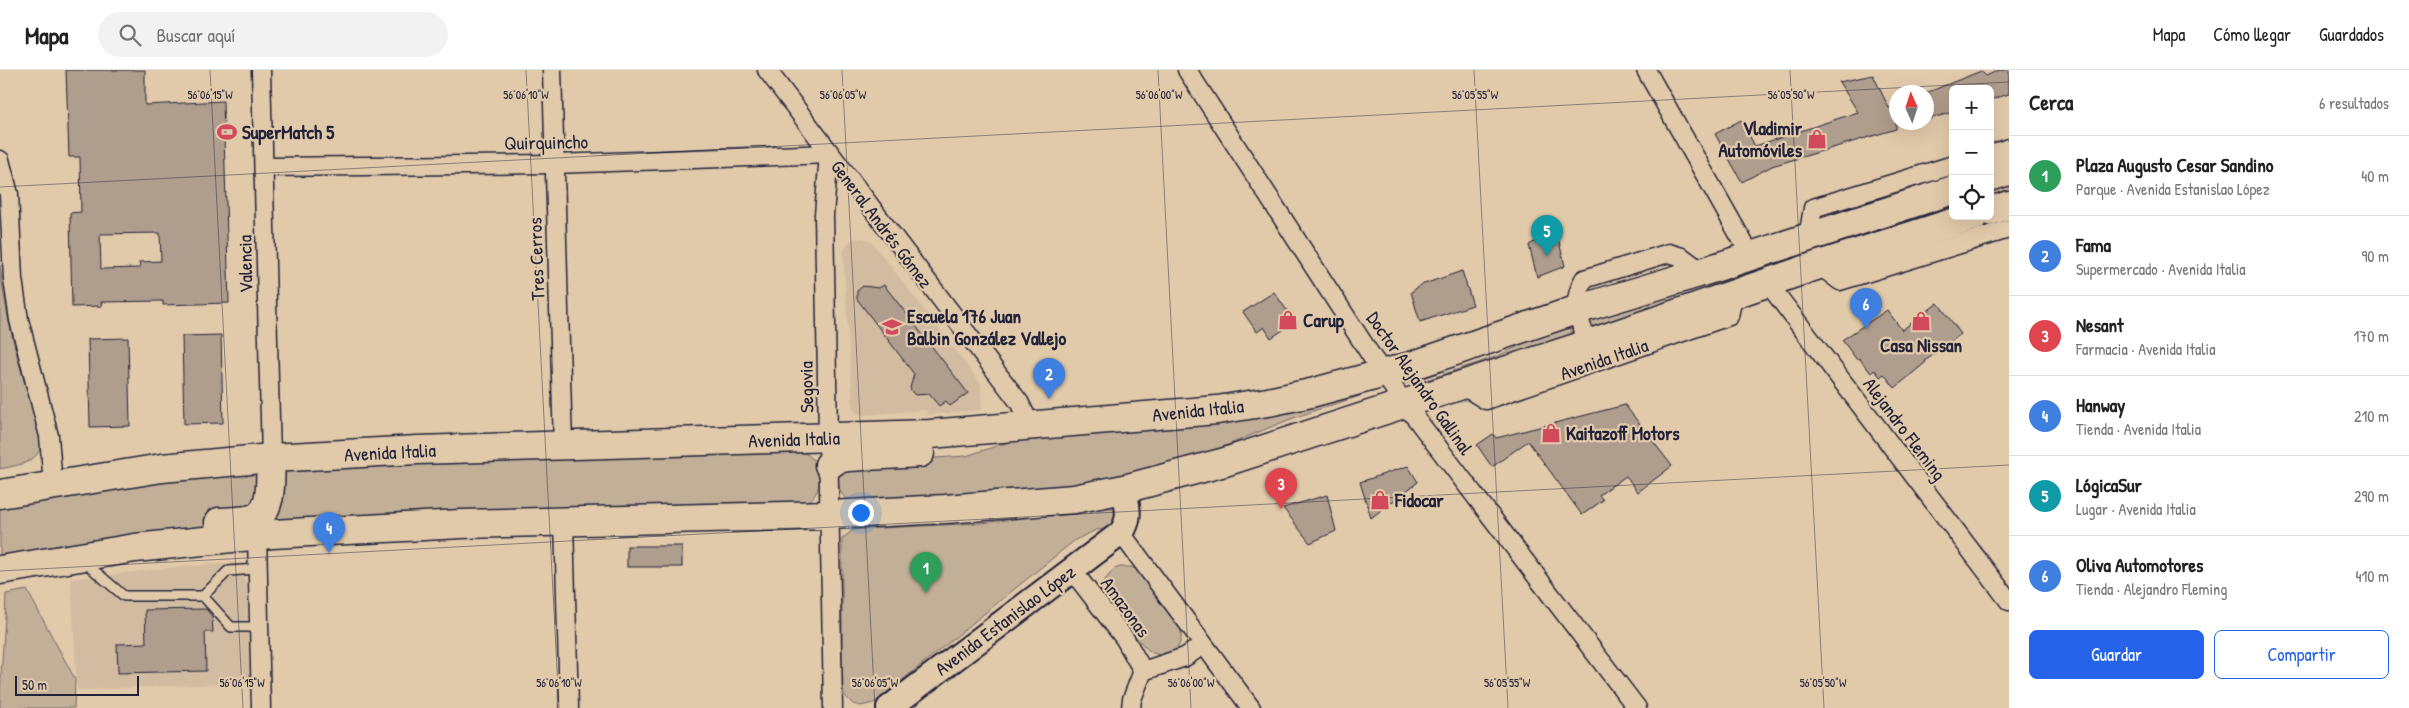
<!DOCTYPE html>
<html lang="es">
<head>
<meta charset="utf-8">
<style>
	:root { --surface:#fff; --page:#f2f2f2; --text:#222; --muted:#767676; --line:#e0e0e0; --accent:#2563eb }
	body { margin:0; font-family:"Patrick Hand",sans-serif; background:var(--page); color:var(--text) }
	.controls { position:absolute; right:15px; top:15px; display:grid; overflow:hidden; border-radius:8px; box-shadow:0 5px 20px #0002 }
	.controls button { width:45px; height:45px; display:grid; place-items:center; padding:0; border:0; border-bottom:1px solid var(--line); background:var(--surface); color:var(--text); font:25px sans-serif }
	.compass { position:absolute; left:1889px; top:15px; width:45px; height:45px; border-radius:50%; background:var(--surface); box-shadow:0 5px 20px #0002; rotate:357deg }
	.scale { position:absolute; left:15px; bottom:12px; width:124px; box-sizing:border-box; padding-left:5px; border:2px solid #22223b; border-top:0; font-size:14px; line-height:18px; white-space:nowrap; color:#22223b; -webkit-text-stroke:4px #e1caaa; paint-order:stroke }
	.you { position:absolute; left:860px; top:442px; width:18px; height:18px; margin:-12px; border:4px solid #fff; border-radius:50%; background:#1a73e8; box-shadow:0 0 0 8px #1a73e833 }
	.badge { display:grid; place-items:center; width:32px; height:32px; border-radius:50%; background:var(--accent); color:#fff; font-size:16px; font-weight:700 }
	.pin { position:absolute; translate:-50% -41px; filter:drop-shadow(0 1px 2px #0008) }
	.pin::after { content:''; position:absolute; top:26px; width:18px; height:15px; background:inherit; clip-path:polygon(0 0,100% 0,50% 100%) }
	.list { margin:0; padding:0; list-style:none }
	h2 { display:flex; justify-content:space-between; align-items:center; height:65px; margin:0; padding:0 20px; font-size:21px }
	h2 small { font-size:16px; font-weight:400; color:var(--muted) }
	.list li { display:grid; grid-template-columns:32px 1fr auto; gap:15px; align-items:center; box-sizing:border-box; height:80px; padding:0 20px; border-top:1px solid var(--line) }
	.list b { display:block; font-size:19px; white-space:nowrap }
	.list p { margin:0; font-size:16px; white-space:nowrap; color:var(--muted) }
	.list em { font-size:16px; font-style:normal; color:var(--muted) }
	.actions { display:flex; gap:10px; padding:15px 20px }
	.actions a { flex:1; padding:11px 0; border:1px solid var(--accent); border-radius:8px; text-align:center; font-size:18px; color:var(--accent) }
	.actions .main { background:var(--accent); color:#fff }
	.icon { flex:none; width:28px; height:28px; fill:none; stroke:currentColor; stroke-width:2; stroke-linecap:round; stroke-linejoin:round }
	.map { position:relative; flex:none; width:2009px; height:638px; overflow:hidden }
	header { display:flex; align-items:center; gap:30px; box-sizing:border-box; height:70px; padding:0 25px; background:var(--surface); border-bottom:1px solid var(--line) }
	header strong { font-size:24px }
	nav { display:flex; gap:28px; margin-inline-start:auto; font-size:18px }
	.search { width:350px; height:45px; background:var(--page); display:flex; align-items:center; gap:12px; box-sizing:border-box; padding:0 18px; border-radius:28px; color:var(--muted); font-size:19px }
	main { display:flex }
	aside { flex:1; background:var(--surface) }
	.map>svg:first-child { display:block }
	.built { fill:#d2bca1 }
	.green { fill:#c2af98; stroke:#72686a }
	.building { fill:#af9d8d; stroke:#22223b; fill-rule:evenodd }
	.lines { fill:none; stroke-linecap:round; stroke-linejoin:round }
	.lane-casing { stroke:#22223b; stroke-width:12 }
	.street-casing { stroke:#22223b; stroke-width:21 }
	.secondary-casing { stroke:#22223b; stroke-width:28 }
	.primary-casing { stroke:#22223b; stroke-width:31 }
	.lane { stroke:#e1caaa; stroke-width:9 }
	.street { stroke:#e1caaa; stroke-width:18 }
	.secondary { stroke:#e1caaa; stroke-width:24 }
	.primary { stroke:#e1caaa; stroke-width:28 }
	.ticks { fill:none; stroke:#22223b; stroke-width:1; stroke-opacity:0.45 }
	.labels { text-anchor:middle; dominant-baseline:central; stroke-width:4.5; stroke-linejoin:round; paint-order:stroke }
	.poi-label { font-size:19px; font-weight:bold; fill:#22223b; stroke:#e1caaa; text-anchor:start }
	.street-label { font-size:19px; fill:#22223b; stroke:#e1caaa }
	.ticks-label { font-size:12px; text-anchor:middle; fill:#22223b; stroke:#e1caaa; stroke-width:4.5; stroke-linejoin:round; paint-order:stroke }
</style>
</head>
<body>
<header>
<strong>Mapa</strong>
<div class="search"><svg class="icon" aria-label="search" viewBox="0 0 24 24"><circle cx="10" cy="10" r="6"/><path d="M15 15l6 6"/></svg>Buscar aquí</div>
<nav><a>Mapa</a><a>Cómo llegar</a><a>Guardados</a></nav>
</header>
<main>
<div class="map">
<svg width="2009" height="638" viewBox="0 0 2009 638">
	<rect width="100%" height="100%" fill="#e1caaa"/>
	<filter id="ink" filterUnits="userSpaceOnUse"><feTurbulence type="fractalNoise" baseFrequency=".02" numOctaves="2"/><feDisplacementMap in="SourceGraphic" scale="10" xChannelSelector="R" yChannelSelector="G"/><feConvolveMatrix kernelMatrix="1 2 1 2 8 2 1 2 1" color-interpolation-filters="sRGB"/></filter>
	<g filter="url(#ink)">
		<g class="built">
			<path d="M 863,168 L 872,172 L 981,314 L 982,340 L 928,345 L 926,340 L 864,345 L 858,344 L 853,339 L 843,183 L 847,174 L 853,169 Z"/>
			<path d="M 236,493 L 247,515 L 250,613 L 77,620 L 71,509 L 188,496 Z"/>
		</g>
		<g class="green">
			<path d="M 1953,102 L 1953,108 L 1836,144 L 1831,144 L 1833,140 Z"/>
			<path d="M 1953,134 L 1953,142 L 1594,258 L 1588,250 Z"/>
			<path d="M 0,195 C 5,247 19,296 35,347 C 39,358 45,371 38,383 C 30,395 12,396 0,399 Z"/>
			<path d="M 1569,256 L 1572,261 L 1570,266 L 1419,315 L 1420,312 L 1498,286 L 1545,263 Z"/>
			<path d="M 1360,324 L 1360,326 C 1332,335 1305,343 1278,354 C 1239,370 1202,387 1161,398 C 1060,425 954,427 850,432 C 838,423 837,415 839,401 L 874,392 L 966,386 L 1012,371 Z"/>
			<path d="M 801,382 C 823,387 826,422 807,432 L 0,489 L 0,436 C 73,425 146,413 220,406 C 413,387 607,388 801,382 Z"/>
			<path d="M 1106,438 L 1114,438 L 1118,442 L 1113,458 L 1096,460 L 1075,470 L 874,633 L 861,636 L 853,634 L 844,625 L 842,600 L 842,469 L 853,460 L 863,459 L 981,453 Z"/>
			<path d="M 1121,497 L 1131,497 L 1138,500 L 1179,553 C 1187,572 1174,592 1153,583 C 1141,578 1113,537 1107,525 C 1104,520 1104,515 1105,510 L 1114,499 Z"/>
			<path d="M 27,520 L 75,609 L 74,638 L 0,638 C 0,600 5,563 6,524 Z"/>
		</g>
		<g class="building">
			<path d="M 66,0 L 145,0 L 145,35 L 223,31 L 229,233 L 163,235 L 163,231 L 101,232 L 102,236 L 72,237 L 70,143 L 81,142 L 80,87 L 69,87 ZM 160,163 L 161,191 L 139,192 L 140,198 L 101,199 L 100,164 Z"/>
			<path d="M 1999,0 L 2009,0 L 2009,24 L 1990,30 L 1990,19 L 1953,19 L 1953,42 L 1926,50 L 1926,23 L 1981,1 L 1986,6 Z"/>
			<path d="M 1873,5 L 1889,38 L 1896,35 L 1896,59 L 1772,96 L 1742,112 L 1715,64 L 1741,50 L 1755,76 L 1858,42 L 1839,12 Z"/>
			<path d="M 1556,160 L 1565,196 L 1537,207 L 1529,175 Z"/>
			<path d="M 1462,201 L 1473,235 L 1420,252 L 1411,222 L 1421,215 Z"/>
			<path d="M 884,215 L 968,323 L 950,336 L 946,331 L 939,336 L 929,324 L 915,325 L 912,322 L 910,318 L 914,304 L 857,229 L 857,221 L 863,216 L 879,218 Z"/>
			<path d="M 1274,222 L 1295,252 L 1271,268 L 1264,257 L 1257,262 L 1243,242 Z"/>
			<path d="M 1938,233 L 1961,264 L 1925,291 L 1926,292 L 1895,318 L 1884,304 L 1880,307 L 1875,300 L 1871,303 L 1859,288 L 1857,290 L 1842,270 L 1887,240 L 1902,260 Z"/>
			<path d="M 221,265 L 223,353 L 184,354 L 182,266 Z"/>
			<path d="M 128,268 L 130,356 L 90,357 L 88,269 Z"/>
			<path d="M 1625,335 L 1672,396 L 1638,422 L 1626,406 L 1599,425 L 1603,430 L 1582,445 L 1528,371 L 1492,397 L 1477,375 L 1493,364 L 1496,368 Z"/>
			<path d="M 1408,396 L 1418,412 L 1371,448 L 1360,412 Z"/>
			<path d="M 1327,425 L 1336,461 L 1310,473 L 1283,438 Z"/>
			<rect x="627" y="476" width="55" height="21"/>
			<path d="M 206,539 L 212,546 L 213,562 L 205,562 L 206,601 L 118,603 L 117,574 L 146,573 L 145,540 Z"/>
		</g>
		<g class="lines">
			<defs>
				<g id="lane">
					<path d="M 83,491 L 124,526 L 203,526 L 231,557 L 259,557"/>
					<path d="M 203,526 L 228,501 L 257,499"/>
				</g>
				<g id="street">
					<path d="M 261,0 L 271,388"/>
					<path d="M 552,0 L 563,376"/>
					<path d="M 767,0 L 1019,332 L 1031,356"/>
					<path d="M 1187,0 L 1372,287 L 1405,334 L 1637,638"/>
					<path d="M 1646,0 L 1751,186"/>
					<path d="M 1990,84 L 2009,78"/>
					<path d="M 0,90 L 9,124 L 13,209 L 19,250 L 49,366 L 53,415"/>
					<path d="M 264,97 L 555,94 L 829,84 L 824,145 L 833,638"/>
					<path d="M 1808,167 L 1813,138 L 1953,95"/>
					<path d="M 1819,195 L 1840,211 L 2009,159"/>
					<path d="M 1767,212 L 2009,531"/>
					<path d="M 1588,274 C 1579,247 1570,236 1584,209 L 1669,183 L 1682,187 L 1702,202"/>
					<path d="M 1460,314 L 1486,330 L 1729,246 L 1734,223"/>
					<path d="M 564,452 L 569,638"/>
					<path d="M 1121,463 L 1251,638"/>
					<path d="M 257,466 L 261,638"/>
					<path d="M 1072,500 L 1125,569 L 1143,601 L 1132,629 L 1131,638"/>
					<path d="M 1143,601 L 1185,587 L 1203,575"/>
				</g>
				<path id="secondary" d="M 889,638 L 1121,463 C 1132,448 1127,435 1124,419"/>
				<g id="primary">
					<path d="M 1990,107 L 2009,101"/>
					<path d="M 1990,141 L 2009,135"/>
					<path d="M 829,395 L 837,389 L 848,387 L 920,383"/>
					<path d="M 0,424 L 162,398 L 271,388 L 417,380 L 930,364 L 1217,340 L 1268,332 L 1311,323 L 1411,296 L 1576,240 L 1702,202 L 1953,120"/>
					<path d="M 219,452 C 229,451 245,452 255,448 C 275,438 269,405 271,388"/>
					<path d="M 0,500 L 135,478 L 272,464 L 461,454 L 830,445 L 945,439 L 1074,429 L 1124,419 L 1225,392 L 1588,274 L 1819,195 L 1974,146"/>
				</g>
			</defs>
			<use href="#lane" class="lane-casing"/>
			<use href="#street" class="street-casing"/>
			<use href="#secondary" class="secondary-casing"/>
			<use href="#primary" class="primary-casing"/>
			<use href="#lane" class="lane"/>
			<use href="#street" class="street"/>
			<use href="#secondary" class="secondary"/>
			<use href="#primary" class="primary"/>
		</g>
	</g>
	<path class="ticks" d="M 210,0 L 243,638M 526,0 L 559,638M 842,0 L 875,638M 1158,0 L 1191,638M 1474,0 L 1508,638M 1790,0 L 1824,638M 0,117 L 2009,12M 0,501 L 2009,395"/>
	<defs>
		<symbol id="stadium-bare" viewBox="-9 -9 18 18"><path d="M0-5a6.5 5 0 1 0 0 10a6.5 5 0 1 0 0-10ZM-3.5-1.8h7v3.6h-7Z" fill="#d1495b" stroke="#e1caaa" stroke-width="2.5" paint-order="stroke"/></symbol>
		<symbol id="shop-bare" viewBox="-9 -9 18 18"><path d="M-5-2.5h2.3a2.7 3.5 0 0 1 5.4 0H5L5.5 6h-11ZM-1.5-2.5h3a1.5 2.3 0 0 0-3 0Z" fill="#d1495b" stroke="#e1caaa" stroke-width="2.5" paint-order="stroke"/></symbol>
		<symbol id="school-bare" viewBox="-9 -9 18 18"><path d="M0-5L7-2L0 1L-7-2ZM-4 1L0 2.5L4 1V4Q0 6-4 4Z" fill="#d1495b" stroke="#e1caaa" stroke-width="2.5" paint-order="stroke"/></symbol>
	</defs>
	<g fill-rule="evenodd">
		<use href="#stadium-bare" x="213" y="48" width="28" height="28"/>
		<use href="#shop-bare" x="1803" y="55" width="28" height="28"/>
		<use href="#shop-bare" x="1274" y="236" width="28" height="28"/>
		<use href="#shop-bare" x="1907" y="237" width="28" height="28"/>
		<use href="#school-bare" x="878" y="243" width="28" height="28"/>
		<use href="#shop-bare" x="1537" y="349" width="28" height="28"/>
		<use href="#shop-bare" x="1366" y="416" width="28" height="28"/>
	</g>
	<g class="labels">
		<g class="poi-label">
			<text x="1802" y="58" text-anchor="end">Vladimir<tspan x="1802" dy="22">Automóviles</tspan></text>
			<text x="242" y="62">SuperMatch 5</text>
			<text x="907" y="246">Escuela 176 Juan<tspan x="907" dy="22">Balbin González Vallejo</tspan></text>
			<text x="1303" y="250">Carup</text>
			<text x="1921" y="275" text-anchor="middle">Casa Nissan</text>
			<text x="1566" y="363">Kaitazoff Motors</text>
			<text x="1395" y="430">Fidocar</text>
		</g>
		<g class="street-label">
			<text transform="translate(546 72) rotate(-1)">Quirquincho</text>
			<text transform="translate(882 154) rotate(53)">General Andrés Gómez</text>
			<text transform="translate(536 189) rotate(-92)">Tres Cerros</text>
			<text transform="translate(245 194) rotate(-91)">Valencia</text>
			<text transform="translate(1604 289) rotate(-19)">Avenida Italia</text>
			<text transform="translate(1420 313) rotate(55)">Doctor Alejandro Gallinal</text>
			<text transform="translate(806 317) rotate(-91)">Segovia</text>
			<text transform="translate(1198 340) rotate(-6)">Avenida Italia</text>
			<text transform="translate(1905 359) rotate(53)">Alejandro Fleming</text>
			<text transform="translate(794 369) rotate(-2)">Avenida Italia</text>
			<text transform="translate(390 382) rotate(-3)">Avenida Italia</text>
			<text transform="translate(1126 537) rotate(54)">Amazonas</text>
			<text transform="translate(1005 550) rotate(-37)">Avenida Estanislao López</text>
		</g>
	</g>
	<g class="ticks-label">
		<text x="210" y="29">56°06'15"W</text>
		<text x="526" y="29">56°06'10"W</text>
		<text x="843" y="29">56°06'05"W</text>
		<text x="1159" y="29">56°06'00"W</text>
		<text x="1475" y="29">56°05'55"W</text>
		<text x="1791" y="29">56°05'50"W</text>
		<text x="242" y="617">56°06'15"W</text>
		<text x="559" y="617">56°06'10"W</text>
		<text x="875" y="617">56°06'05"W</text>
		<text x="1191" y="617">56°06'00"W</text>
		<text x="1507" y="617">56°05'55"W</text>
		<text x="1823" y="617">56°05'50"W</text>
	</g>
</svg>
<div class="controls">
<button>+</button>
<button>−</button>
<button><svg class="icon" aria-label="locate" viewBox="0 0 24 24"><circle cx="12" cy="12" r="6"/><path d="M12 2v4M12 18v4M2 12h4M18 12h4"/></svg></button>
</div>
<svg class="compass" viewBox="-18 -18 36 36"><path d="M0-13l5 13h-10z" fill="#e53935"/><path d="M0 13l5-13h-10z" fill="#767676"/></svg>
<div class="scale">50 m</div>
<div class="you"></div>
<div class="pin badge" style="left:926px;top:523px;background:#2e9e5b">1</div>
<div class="pin badge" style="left:1049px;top:329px;background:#3f7fe0">2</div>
<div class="pin badge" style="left:1281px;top:439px;background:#e0444e">3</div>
<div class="pin badge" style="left:329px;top:483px;background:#3f7fe0">4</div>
<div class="pin badge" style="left:1547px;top:186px;background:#0f9aa8">5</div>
<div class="pin badge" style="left:1866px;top:259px;background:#3f7fe0">6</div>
</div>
<aside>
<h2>Cerca<small>6 resultados</small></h2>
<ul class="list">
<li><span class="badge" style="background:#2e9e5b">1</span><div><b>Plaza Augusto Cesar Sandino</b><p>Parque · Avenida Estanislao López</p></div><em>40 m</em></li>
<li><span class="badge" style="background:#3f7fe0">2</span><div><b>Fama</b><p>Supermercado · Avenida Italia</p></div><em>90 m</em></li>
<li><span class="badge" style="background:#e0444e">3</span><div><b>Nesant</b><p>Farmacia · Avenida Italia</p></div><em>170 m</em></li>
<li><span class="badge" style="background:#3f7fe0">4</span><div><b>Hanway</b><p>Tienda · Avenida Italia</p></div><em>210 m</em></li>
<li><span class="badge" style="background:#0f9aa8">5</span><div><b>LógicaSur</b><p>Lugar · Avenida Italia</p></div><em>290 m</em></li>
<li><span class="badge" style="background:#3f7fe0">6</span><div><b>Oliva Automotores</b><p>Tienda · Alejandro Fleming</p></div><em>410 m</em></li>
</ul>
<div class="actions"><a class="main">Guardar</a><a>Compartir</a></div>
</aside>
</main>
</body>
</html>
